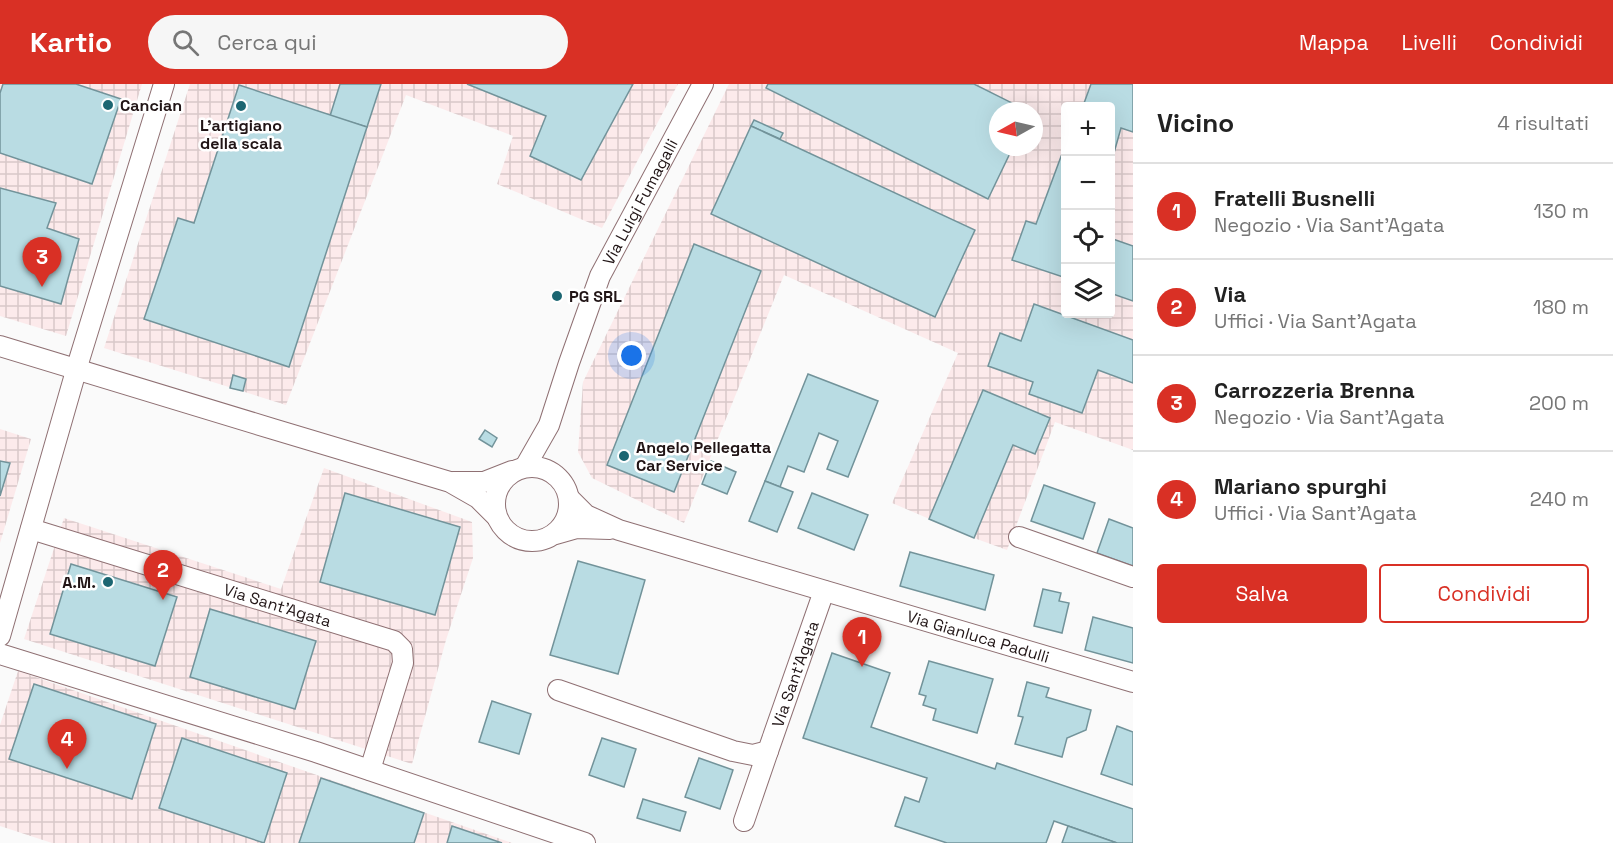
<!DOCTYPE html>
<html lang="it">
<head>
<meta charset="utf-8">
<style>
	:root { --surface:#fff; --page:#f6f6f6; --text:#222; --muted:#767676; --line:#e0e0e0; --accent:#d93025 }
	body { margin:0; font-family:"Space Grotesk",sans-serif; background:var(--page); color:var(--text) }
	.controls { position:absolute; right:18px; top:18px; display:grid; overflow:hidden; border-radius:6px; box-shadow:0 6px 24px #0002 }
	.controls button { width:54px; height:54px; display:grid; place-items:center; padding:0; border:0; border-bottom:2px solid var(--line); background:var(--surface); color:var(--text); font:30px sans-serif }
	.compass { position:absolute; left:989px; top:18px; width:54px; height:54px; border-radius:50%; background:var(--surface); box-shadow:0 6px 24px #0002; rotate:262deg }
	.you { position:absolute; left:632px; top:272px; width:21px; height:21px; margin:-15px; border:4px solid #fff; border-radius:50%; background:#1a73e8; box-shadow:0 0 0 9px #1a73e833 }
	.badge { display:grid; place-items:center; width:39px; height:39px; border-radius:50%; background:var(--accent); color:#fff; font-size:20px; font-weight:700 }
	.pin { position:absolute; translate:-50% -50px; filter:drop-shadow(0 2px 3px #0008) }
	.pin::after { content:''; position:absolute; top:32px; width:21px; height:18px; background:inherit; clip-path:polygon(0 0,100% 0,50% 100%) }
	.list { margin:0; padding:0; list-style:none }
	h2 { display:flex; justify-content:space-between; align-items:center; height:78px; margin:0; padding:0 24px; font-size:26px }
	h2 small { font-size:20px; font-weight:400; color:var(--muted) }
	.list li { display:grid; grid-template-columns:39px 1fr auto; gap:18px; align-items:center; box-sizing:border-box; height:96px; padding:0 24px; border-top:2px solid var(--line) }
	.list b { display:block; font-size:22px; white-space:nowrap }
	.list p { margin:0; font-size:20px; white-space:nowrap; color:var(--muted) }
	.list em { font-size:20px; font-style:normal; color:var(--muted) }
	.actions { display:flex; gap:12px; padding:18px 24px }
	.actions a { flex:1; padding:14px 0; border:2px solid var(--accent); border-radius:6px; text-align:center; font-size:21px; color:var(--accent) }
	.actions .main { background:var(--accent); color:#fff }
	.icon { flex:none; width:33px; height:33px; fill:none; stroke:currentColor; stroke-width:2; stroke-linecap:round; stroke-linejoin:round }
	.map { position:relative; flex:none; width:1133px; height:759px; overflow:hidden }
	header { display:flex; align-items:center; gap:36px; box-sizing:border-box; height:84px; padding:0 30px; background:var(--accent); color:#fff }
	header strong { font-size:28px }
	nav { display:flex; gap:33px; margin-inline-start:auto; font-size:21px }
	.search { width:420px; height:54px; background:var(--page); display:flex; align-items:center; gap:15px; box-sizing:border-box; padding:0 21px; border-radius:33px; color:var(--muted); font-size:22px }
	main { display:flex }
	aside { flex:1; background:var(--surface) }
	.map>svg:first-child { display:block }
	.industrial { fill:url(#industrial-grid); fill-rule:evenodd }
	.building { fill:#b9dce3; stroke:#72939a; stroke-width:1.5 }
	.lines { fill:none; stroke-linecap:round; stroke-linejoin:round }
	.minor-casing { stroke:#8f7073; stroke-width:22 }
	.minor { stroke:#fff; stroke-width:20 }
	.poi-dot { fill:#1c6672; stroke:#fff; stroke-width:2 }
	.labels { text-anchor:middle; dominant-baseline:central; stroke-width:5; stroke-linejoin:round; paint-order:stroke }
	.poi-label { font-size:16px; font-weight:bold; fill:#211516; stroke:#fff; text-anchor:start }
	.street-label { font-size:16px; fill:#211516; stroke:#fff }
</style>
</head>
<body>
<header>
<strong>Kartio</strong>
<div class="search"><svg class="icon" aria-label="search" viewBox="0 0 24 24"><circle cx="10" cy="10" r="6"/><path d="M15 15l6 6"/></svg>Cerca qui</div>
<nav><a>Mappa</a><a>Livelli</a><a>Condividi</a></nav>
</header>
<main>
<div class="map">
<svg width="1133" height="759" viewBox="0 0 1133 759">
	<defs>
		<pattern id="industrial-grid" width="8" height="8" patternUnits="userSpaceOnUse" patternTransform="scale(1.5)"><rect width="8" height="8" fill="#fceaeb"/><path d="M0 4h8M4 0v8" fill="none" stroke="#d8c8c9"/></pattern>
	</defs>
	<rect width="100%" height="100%" fill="#fafafa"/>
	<g class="industrial">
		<path d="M 0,0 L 142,0 L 66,252 L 0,232 Z"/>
		<path d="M 190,0 L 678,0 L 602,144 L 497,100 L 513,52 L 406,11 L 286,321 L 104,264 Z"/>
		<path d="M 729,0 L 1133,0 L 1133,366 L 1055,338 L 1007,466 L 974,454 L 892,419 L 958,269 L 784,191 L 684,439 L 592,394 L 578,368 L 583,298 ZM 1066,22 L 1110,22 L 1110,230 L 1066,230 ZM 998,27 L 1034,27 L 1034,63 L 998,63 Z"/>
		<path d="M 0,345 L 31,355 L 0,459 Z"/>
		<path d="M 324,384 L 472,438 L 473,474 L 446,556 L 412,680 L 24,555 L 64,434 L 281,505 Z"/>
		<path d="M 18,587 L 512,759 L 52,759 L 0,742 L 0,641 Z"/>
	</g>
	<g class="building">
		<path d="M 3,0 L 76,0 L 121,15 L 92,100 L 0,69 L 0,9 Z"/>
		<path d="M 340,0 L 381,0 L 367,43 L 330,32 Z"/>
		<path d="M 467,0 L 633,0 L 581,96 L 530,72 L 546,32 Z"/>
		<path d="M 768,0 L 974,0 L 1028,27 L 998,27 L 998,63 L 1013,63 L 988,115 L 766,4 Z"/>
		<path d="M 1091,0 L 1133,0 L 1133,48 L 1121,44 L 1110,83 L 1110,22 L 1083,22 Z"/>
		<path d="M 239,1 L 367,43 L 289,283 L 144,235 L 178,134 L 194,139 Z"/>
		<path d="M 754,36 L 783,49 L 780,55 L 751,42 Z"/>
		<path d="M 751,42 L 975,146 L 935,233 L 711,130 Z"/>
		<path d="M 1066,59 L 1066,194 L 1012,176 L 1026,137 L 1036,140 Z"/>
		<path d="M 0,104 L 56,119 L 47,144 L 79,155 L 61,220 L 0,202 Z"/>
		<path d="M 1110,154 L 1133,162 L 1133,217 L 1110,209 Z"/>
		<path d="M 694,160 L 761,187 L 674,408 L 607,381 Z"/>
		<path d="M 1034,220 L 1133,256 L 1133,299 L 1098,286 L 1082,329 L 1029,310 L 1033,298 L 988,282 L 1000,249 L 1021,257 Z"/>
		<path d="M 808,290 L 878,317 L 848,393 L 827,385 L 838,357 L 819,349 L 804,388 L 788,382 L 780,403 L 765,397 Z"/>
		<path d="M 233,291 L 246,295 L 243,307 L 230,304 Z"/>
		<path d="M 983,306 L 1050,334 L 1035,370 L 1013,361 L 974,454 L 929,435 Z"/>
		<path d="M 485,346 L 497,354 L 492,363 L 479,355 Z"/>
		<path d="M 0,377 L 10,379 L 0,412 Z"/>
		<path d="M 711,377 L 736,388 L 727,410 L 702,400 Z"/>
		<path d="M 765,397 L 793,408 L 777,448 L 749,437 Z"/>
		<path d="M 1044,401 L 1095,419 L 1083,455 L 1031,437 Z"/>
		<path d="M 345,409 L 460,443 L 435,531 L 320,498 Z"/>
		<path d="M 812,409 L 868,431 L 854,466 L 798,444 Z"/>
		<path d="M 1109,435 L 1133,444 L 1133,482 L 1097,469 Z"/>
		<path d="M 910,468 L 994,491 L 985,526 L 900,502 Z"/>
		<path d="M 578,477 L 645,496 L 618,590 L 550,571 Z"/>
		<path d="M 71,480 L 177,513 L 155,582 L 50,550 Z"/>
		<path d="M 1043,505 L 1061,509 L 1059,517 L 1069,519 L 1062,549 L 1034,542 Z"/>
		<path d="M 210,525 L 316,557 L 295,625 L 190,593 Z"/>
		<path d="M 1093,533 L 1133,544 L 1133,579 L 1085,566 Z"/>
		<path d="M 832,569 L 890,589 L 871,643 L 995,685 L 997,679 L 1133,725 L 1133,759 L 1117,759 L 1054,737 L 1046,759 L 947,759 L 895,742 L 905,713 L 919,718 L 927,694 L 803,654 Z"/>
		<path d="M 929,577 L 993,595 L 977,649 L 933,636 L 936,625 L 923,621 L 926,612 L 919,610 Z"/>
		<path d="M 1027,598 L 1049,604 L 1046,613 L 1091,626 L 1086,646 L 1067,654 L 1062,673 L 1015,660 L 1023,633 L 1018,632 Z"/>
		<path d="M 34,600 L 156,640 L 132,715 L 9,675 Z"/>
		<path d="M 492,617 L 531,630 L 519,670 L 479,658 Z"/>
		<path d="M 1117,642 L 1133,648 L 1133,701 L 1101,690 Z"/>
		<path d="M 182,654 L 287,689 L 264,759 L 159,724 Z"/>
		<path d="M 602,654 L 636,665 L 624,703 L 589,691 Z"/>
		<path d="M 699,674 L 733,686 L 720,725 L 685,713 Z"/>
		<path d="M 321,694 L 424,729 L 414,759 L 299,759 Z"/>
		<path d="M 643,715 L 686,728 L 680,747 L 637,734 Z"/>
		<path d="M 452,742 L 502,759 L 447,759 Z"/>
		<path d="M 1068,742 L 1117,759 L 1062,759 Z"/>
	</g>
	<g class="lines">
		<defs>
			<g id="minor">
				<path d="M 0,262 L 273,345 L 450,398 L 478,414 L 496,432"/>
				<circle cx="532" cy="420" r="37"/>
				<path id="s1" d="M 525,383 L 549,341 L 569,279 L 600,192 L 703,0"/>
				<path d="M 453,398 L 484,398 L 512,387"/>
				<path id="s2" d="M 569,414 L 586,431 L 619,446 L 1133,598"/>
				<path id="s3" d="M 31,445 L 394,557 L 402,565 L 403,579 L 370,686"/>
				<path d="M 556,450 L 577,444 L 610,445"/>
				<path d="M 1019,453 L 1133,493"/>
				<path d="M 0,552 L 80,273 L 164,0"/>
				<path d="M 0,570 L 316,668 L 585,759"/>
				<path id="s4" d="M 558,606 L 733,667 L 753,671 L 768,667 L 824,507"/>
				<path d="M 744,737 L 768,667"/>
			</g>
		</defs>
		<use href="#minor" class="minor-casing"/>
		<use href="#minor" class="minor"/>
	</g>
	<g class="poi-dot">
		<circle cx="108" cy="21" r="6"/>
		<circle cx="241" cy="22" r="6"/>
		<circle cx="557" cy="212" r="6"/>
		<circle cx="624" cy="372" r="6"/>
		<circle cx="108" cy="498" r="6"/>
	</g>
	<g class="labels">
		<g class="poi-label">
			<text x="120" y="21">Cancian</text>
			<text x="241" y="41" text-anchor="middle">L'artigiano<tspan x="241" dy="18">della scala</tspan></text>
			<text x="569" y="212">PG SRL</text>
			<text x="636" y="363">Angelo Pellegatta<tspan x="636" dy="18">Car Service</tspan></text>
			<text x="96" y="498" text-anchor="end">A.M.</text>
		</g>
		<g class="street-label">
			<text stroke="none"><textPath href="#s1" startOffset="290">Via Luigi Fumagalli</textPath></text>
			<text stroke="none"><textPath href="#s3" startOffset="258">Via Sant'Agata</textPath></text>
			<text stroke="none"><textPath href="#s2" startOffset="435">Via Gianluca Padulli</textPath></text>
			<text stroke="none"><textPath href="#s4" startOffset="303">Via Sant'Agata</textPath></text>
		</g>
	</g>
</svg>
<div class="controls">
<button>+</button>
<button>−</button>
<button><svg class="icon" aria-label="locate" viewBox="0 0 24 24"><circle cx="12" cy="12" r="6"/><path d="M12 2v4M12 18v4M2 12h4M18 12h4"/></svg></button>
<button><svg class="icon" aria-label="layers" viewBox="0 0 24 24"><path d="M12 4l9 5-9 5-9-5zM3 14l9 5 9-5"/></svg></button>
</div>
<svg class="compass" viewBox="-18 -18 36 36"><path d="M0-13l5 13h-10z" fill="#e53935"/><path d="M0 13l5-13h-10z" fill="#767676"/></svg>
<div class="you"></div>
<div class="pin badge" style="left:862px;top:583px">1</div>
<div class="pin badge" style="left:163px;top:516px">2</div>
<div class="pin badge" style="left:42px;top:203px">3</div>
<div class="pin badge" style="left:67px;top:685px">4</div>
</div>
<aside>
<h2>Vicino<small>4 risultati</small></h2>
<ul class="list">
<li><span class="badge">1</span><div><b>Fratelli Busnelli</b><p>Negozio · Via Sant'Agata</p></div><em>130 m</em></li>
<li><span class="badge">2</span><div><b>Via</b><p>Uffici · Via Sant'Agata</p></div><em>180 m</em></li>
<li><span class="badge">3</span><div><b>Carrozzeria Brenna</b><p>Negozio · Via Sant'Agata</p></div><em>200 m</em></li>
<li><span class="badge">4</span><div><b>Mariano spurghi</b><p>Uffici · Via Sant'Agata</p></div><em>240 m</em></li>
</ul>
<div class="actions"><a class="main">Salva</a><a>Condividi</a></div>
</aside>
</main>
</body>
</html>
